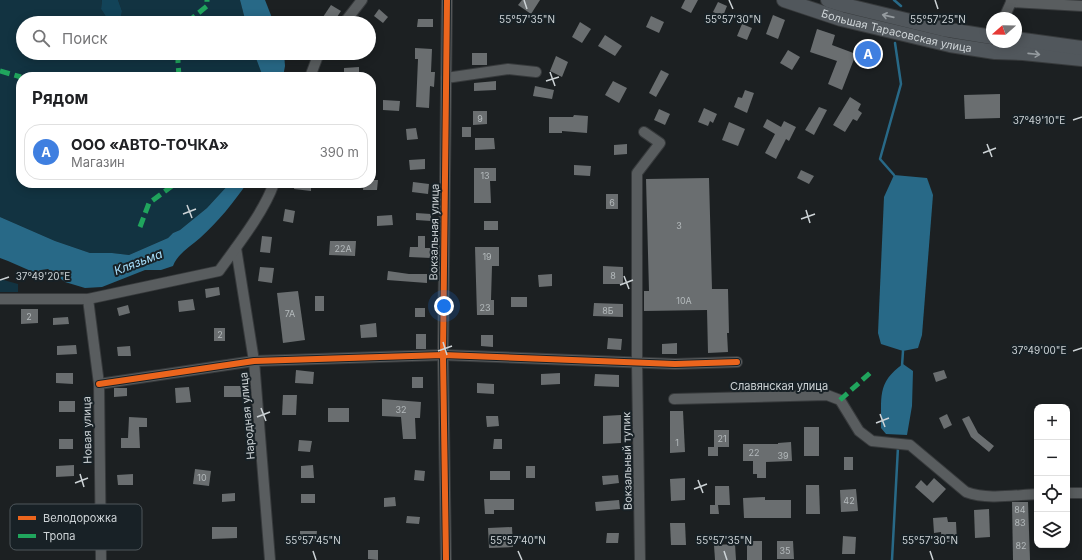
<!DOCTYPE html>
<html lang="ru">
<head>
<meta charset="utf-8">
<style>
	:root { --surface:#fff; --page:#f2f2f2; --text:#202124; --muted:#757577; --line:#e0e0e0; --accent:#7c3aed }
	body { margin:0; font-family:Inter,sans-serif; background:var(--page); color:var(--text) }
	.controls { position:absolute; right:12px; bottom:12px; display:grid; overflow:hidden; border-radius:8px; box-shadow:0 2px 10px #0003 }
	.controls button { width:36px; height:36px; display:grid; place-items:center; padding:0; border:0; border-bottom:1px solid var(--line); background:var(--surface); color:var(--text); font:20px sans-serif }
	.compass { position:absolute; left:986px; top:12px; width:36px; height:36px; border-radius:50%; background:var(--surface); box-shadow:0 2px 10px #0003; rotate:250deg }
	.you { position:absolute; left:444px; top:306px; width:14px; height:14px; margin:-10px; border:3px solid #fff; border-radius:50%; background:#1a73e8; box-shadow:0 0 0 6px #1a73e833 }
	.badge { display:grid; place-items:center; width:26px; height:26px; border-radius:50%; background:var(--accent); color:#fff; font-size:13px; font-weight:700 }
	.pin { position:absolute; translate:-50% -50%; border:2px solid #fff; box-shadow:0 1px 4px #0006 }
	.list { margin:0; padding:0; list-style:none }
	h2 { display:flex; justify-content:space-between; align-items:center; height:52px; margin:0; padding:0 16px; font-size:17px }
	h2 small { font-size:13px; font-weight:400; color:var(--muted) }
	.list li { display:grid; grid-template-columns:26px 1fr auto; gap:12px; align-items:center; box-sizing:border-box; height:56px; margin:0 8px 8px; padding:0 8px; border:1px solid var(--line); border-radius:16px }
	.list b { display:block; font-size:15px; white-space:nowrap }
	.list p { margin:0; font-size:13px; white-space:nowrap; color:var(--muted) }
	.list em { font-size:13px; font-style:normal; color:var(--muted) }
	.icon { flex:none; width:22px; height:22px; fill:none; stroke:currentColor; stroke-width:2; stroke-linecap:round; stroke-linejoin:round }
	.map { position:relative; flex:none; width:1082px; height:560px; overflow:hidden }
	.search { position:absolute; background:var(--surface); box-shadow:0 2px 10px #0003; left:16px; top:16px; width:360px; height:44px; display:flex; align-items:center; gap:10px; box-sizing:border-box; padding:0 14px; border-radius:22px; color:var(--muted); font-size:15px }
	.panel { position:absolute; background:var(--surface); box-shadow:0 2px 10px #0003; left:16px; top:72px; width:360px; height:116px; border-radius:16px }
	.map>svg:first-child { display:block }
	.green { fill:#123341 }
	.forest { fill:#124358 }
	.water { fill:#286987 }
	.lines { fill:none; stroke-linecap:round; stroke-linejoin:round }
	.stream { stroke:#286987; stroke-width:2.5 }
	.building { fill:#6a6e70 }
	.street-casing { stroke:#373a3c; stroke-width:12 }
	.secondary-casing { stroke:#373a3c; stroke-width:16 }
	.street { stroke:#595d5f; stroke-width:10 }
	.secondary { stroke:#51575c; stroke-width:14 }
	.quiet { stroke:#20a55d; stroke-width:5; stroke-dasharray:10 5; stroke-linecap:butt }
	.cycleway-casing { stroke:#182126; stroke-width:8 }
	.cycleway { stroke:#eb651d; stroke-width:6 }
	.oneway { stroke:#959b9f }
	.ticks { fill:none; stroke:#cdd3d6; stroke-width:1.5 }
	.labels { text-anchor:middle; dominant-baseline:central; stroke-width:4; stroke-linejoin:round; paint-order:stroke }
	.number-label { font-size:9px; fill:#b4babc }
	.street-label { font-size:11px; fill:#cdd3d6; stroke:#182126 }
	.water-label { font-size:12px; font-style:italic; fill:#a7dffc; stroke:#182126 }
	.key { fill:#182126; stroke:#4e565b; stroke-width:1 }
	.key-label { font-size:11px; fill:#cdd3d6 }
	.ticks-label { font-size:10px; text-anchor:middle; fill:#cdd3d6; stroke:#182126; stroke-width:4; stroke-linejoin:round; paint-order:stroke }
</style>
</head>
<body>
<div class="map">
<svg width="1082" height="560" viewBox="0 0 1082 560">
	<rect width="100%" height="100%" fill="#1c2022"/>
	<g class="green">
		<path d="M 0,0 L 102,0 L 101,9 L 110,23 L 23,23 L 23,53 L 254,53 L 263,77 L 21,77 L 21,183 L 230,183 L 207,208 L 180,230 L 173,233 L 168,238 L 129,255 L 112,253 L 90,253 L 55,241 L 0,217 Z"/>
		<path d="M 118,0 L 240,0 L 246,23 L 120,23 L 122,11 Z"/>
		<path d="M 0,279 L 18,284 L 18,292 L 0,292 Z"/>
	</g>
	<path class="forest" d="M 102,0 L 118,0 L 122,11 L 120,23 L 110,23 L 101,9 Z"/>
	<g class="water">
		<path d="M 240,0 L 265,0 L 274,23 L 246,23 Z"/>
		<path d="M 254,53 L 284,53 L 285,66 L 283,77 L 263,77 Z"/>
		<path d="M 894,175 L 927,178 L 933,195 L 922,335 L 918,348 L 903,351 L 881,344 L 878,333 L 884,197 Z"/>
		<path d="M 230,183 L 247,183 C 234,202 218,222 200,238 C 190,247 178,253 173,266 L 161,270 L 145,270 L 102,287 L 85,288 L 65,282 L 48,269 L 41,270 L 40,275 L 8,261 L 0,258 L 0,217 L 55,241 L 90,253 L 112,253 L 129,255 L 168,238 L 173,233 L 180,230 L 207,208 Z"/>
		<path d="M 903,364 L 913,371 L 912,406 L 907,435 L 886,434 L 881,428 C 882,398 876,383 903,364 Z"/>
	</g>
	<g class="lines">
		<g class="stream">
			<path d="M 894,0 L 901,6"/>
			<path d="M 894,175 L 880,159 L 901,84 L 895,43"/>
			<path d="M 902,366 L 903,351"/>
			<path d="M 892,560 L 898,447"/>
		</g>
	</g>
	<g class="building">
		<path d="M 522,0 L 540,0 L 531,14 L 518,5 Z"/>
		<path d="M 685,0 L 698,0 L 691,13 L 681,8 Z"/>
		<path d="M 718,2 L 727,6 L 723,16 L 713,12 Z"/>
		<path d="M 331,5 L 341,11 L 333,23 L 319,23 Z"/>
		<path d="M 379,9 L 388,17 L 383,23 L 374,16 Z"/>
		<path d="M 773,15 L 785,20 L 778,39 L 766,34 Z"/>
		<path d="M 651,16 L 664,22 L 659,33 L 646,27 Z"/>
		<path d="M 418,19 L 433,19 L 433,27 L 417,27 Z"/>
		<path d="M 580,22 L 591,29 L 582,43 L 572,37 Z"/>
		<path d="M 742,24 L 752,28 L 747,40 L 737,36 Z"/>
		<path d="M 817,29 L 835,35 L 832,45 L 856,54 L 842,90 L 828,84 L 837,61 L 810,52 Z"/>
		<path d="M 605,35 L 622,46 L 615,56 L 598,46 Z"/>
		<path d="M 415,48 L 432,49 L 431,72 L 435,72 L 434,87 L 430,86 L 429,108 L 416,107 L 418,59 L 415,59 Z"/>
		<path d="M 788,50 L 800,57 L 792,70 L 780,63 Z"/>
		<path d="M 865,50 L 874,53 L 870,64 L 862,61 Z"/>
		<rect x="472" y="53" width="15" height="12"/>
		<path d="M 556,56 L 568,62 L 562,77 L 550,71 Z"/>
		<path d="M 359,67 L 359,75 L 344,76 L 344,68 Z"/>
		<path d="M 661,70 L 669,74 L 656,97 L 649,93 Z"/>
		<path d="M 496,81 L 496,90 L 474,91 L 474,83 Z"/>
		<path d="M 613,81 L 627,88 L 619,103 L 605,95 Z"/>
		<path d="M 535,86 L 554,90 L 552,99 L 533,96 Z"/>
		<path d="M 745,90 L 754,93 L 747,113 L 734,107 L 738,97 L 742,98 Z"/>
		<path d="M 1000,94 L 1000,118 L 965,119 L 964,95 Z"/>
		<path d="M 850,97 L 861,104 L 858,110 L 862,113 L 857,121 L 853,119 L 845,132 L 833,125 Z"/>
		<path d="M 383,100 L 400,101 L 399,111 L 383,110 Z"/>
		<path d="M 819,107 L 827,110 L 814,135 L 805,130 Z"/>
		<path d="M 704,108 L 717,114 L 713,123 L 710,121 L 708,126 L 698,122 Z"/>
		<path d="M 659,109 L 670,114 L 665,125 L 654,120 Z"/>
		<path d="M 473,111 L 487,111 L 487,124 L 473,125 Z"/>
		<path d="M 574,115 L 588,116 L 587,133 L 562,131 L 562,133 L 549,133 L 549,117 L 573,117 Z"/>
		<path d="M 767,119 L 781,127 L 784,121 L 796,127 L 789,141 L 786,139 L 776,159 L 765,153 L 775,134 L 763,127 Z"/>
		<path d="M 729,122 L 745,129 L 738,146 L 722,140 Z"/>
		<rect x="462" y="127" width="9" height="10"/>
		<path d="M 416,128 L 418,139 L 407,140 L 406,129 Z"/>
		<path d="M 475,138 L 494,138 L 495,149 L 475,150 Z"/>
		<path d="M 627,144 L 627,154 L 614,155 L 614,145 Z"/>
		<path d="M 425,159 L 425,169 L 410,170 L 409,160 Z"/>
		<path d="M 574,165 L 591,166 L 590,176 L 574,175 Z"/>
		<path d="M 474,168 L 496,168 L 496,181 L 490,181 L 491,203 L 474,203 Z"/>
		<path d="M 801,170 L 814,176 L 809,184 L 797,178 Z"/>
		<path d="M 709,178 L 712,289 L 728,289 L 729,333 L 727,333 L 728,352 L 708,353 L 707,310 L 644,311 L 644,291 L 649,291 L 646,179 Z"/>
		<path d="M 371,180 L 378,180 L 377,190 L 363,190 L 364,183 L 371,183 Z"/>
		<path d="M 413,182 L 429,184 L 428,194 L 412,192 Z"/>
		<path d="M 295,183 L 311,183 L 311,191 L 294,189 Z"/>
		<rect x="606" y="194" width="12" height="15"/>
		<path d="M 285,209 L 295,211 L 293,223 L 283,221 Z"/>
		<path d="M 416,213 L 431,214 L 431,221 L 416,220 Z"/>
		<path d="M 392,215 L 393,225 L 377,226 L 377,216 Z"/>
		<rect x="484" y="221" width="14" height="9"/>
		<path d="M 262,236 L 272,237 L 270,253 L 260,252 Z"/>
		<path d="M 418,236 L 425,236 L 425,248 L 431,248 L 431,258 L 409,257 L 410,247 L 418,247 Z"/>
		<path d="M 330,241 L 356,241 L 355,256 L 329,255 Z"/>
		<path d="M 475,247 L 499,247 L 499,266 L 492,266 L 491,300 L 494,300 L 494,315 L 477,315 Z"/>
		<path d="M 603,266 L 623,267 L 623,284 L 603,284 Z"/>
		<path d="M 260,267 L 274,268 L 272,283 L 258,281 Z"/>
		<path d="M 388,271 L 409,274 L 427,274 L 427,283 L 387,280 Z"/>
		<path d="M 552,274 L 552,286 L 539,287 L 538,275 Z"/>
		<path d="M 219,287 L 220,295 L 206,298 L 205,289 Z"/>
		<path d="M 298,291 L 305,340 L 283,343 L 277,293 Z"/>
		<rect x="315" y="296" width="9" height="15"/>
		<rect x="511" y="297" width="16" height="10"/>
		<path d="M 193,299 L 195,310 L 179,312 L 178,301 Z"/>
		<path d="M 594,303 L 623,304 L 623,317 L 593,316 Z"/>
		<path d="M 128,305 L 130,313 L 119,316 L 117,308 Z"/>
		<rect x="415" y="308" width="10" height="9"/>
		<path d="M 21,309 L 38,309 L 38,323 L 21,324 Z"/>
		<path d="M 68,317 L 69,324 L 53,325 L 53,318 Z"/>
		<path d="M 376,323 L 377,337 L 361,338 L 360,325 Z"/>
		<rect x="214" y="328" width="11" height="13"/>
		<rect x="416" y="334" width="10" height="15"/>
		<path d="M 481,335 L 493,335 L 493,347 L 481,346 Z"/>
		<path d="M 608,338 L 622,339 L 621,350 L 607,349 Z"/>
		<path d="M 677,343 L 677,354 L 662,354 L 662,344 Z"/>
		<path d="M 76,345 L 77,354 L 57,355 L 57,346 Z"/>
		<path d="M 130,346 L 131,356 L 118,356 L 117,347 Z"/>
		<path d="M 296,370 L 314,372 L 313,384 L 295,383 Z"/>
		<path d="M 944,370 L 947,378 L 936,382 L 933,373 Z"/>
		<path d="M 56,373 L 73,373 L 73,384 L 56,383 Z"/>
		<path d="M 560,373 L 560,384 L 541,385 L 541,374 Z"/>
		<path d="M 595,374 L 619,375 L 619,387 L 594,386 Z"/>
		<rect x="412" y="377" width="11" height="11"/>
		<path d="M 477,383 L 494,384 L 494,394 L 477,393 Z"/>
		<path d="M 224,386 L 245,386 L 246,397 L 224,397 Z"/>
		<path d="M 189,387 L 191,402 L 176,403 L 175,388 Z"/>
		<path d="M 114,388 L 127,388 L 127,396 L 114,397 Z"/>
		<path d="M 283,395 L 297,395 L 296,415 L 282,415 Z"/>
		<path d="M 382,399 L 421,402 L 420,418 L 415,418 L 416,439 L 403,439 L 401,417 L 382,416 Z"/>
		<rect x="59" y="401" width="16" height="11"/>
		<rect x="328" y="408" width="21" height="14"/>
		<path d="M 670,411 L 683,411 L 685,452 L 670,453 Z"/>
		<path d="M 947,414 L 952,425 L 944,429 L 939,418 Z"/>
		<path d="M 621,415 L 621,443 L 603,444 L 603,416 Z"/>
		<path d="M 486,416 L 498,416 L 499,426 L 487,427 Z"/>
		<path d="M 969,416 L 978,433 L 994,446 L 989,452 L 971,437 L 962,419 Z"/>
		<path d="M 129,417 L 147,418 L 147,427 L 139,427 L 140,448 L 121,448 L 121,438 L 128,438 Z"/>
		<rect x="804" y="427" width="15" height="29"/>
		<rect x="714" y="430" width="15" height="17"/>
		<rect x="59" y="439" width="14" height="10"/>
		<path d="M 494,439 L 502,439 L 502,449 L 493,449 Z"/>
		<path d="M 299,440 L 312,441 L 310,452 L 298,451 Z"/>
		<path d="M 791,442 L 792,461 L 766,462 L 766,478 L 757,478 L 757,474 L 753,474 L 753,461 L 743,461 L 743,444 L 778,444 L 778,443 Z"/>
		<rect x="708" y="447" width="10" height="9"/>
		<rect x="844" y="457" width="9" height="13"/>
		<path d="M 74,465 L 74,476 L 56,477 L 56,466 Z"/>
		<path d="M 313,465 L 314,478 L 301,478 L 301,466 Z"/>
		<rect x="526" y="466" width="9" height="12"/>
		<path d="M 195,469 L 211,471 L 209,486 L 193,484 Z"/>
		<path d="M 415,470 L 425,471 L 424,481 L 414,480 Z"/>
		<rect x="490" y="471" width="20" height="9"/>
		<path d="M 133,474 L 133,485 L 118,485 L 117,475 Z"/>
		<path d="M 618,475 L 619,483 L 603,485 L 602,476 Z"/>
		<path d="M 685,478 L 685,500 L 671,501 L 670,479 Z"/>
		<path d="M 934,478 L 946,489 L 933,503 L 915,487 L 921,480 L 927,486 Z"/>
		<path d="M 806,485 L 819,485 L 820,514 L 806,514 Z"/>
		<path d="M 715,486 L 729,486 L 730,505 L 718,505 L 719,514 L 710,514 L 710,505 L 715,505 Z"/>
		<path d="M 856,489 L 858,511 L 841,512 L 840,490 Z"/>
		<path d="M 235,493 L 235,501 L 222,502 L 222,494 Z"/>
		<rect x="301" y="494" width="14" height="9"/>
		<path d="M 395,497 L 396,506 L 384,507 L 384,498 Z"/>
		<path d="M 765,497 L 765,500 L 791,500 L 791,518 L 744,518 L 743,498 Z"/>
		<path d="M 484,499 L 514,499 L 514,510 L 494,510 L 494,514 L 485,514 Z"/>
		<path d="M 619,500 L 620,509 L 596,511 L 595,502 Z"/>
		<path d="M 1012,502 L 1028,502 L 1030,560 L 1013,560 Z"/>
		<path d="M 989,509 L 990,537 L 975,538 L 974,510 Z"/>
		<path d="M 407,516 L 420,517 L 419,524 L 406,523 Z"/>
		<path d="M 947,517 L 948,522 L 956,522 L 957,542 L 942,542 L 941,532 L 934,533 L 933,518 Z"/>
		<path d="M 670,523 L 685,523 L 686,545 L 671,545 Z"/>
		<path d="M 212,527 L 237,527 L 237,538 L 212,539 Z"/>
		<path d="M 512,527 L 513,547 L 489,548 L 488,528 Z"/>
		<path d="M 300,531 L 317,531 L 316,541 L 300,541 Z"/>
		<path d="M 607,533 L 619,533 L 618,543 L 606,543 Z"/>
		<path d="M 843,536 L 856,537 L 855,554 L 842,554 Z"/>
		<rect x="747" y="541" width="15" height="19"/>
		<path d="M 777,541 L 793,541 L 794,559 L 777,559 Z"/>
		<path d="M 735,544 L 736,560 L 715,560 L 714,545 Z"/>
		<path d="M 368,550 L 378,550 L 378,560 L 368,559 Z"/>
	</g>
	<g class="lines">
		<defs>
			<g id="street">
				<path d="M 1011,2 L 1082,6"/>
				<path d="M 1004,18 L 1012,0"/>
				<path d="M 344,23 L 362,0"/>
				<path d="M 310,77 L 319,53"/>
				<path d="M 446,78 L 508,69 L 536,72"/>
				<path d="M 236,248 L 254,361 L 270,560"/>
				<path d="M 0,299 L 88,299 L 219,271 C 237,246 264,212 274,183"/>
				<path d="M 88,299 L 99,384 L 101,560"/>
				<path d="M 99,384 L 254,361 L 443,355 L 675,364 L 737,362"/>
				<path d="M 674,399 L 827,395 L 840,400 L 859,431 L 872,441 L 910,445 L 966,492 C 988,500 1014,495 1037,494"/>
				<path d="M 1067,493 L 1082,493"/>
				<path d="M 446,560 L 443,355 L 447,0"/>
				<path d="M 640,560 L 637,362 L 637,173 L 660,143 L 644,132"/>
			</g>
			<g id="secondary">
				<path id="s1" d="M 784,0 L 841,19 L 950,45 L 995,52 L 1023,53 L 1082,59"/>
				<path d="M 828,0 L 844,5 L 943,29 L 992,37"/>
				<path d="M 1016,39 L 1082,48"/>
			</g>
		</defs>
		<use href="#street" class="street-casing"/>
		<use href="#secondary" class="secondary-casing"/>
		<use href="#street" class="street"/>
		<use href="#secondary" class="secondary"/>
		<g class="quiet">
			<path d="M 188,23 L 190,20 L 207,6 L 207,0"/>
			<path d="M 178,53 L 178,62 L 179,77"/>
			<path d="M 0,71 L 21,77"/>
			<path d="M 140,227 L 149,203 L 176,183"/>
			<path d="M 840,400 L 870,373"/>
		</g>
		<defs>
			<g id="cycleway">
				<path d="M 99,384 L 254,361 L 443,355 L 675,364 L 737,362"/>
				<path d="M 446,560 L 443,355 L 447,0"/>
			</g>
		</defs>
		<use href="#cycleway" class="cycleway-casing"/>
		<use href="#cycleway" class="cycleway"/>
	</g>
	<defs><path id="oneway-shaft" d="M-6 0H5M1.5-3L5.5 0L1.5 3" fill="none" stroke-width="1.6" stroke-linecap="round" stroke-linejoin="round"/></defs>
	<g class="oneway">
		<use href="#oneway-shaft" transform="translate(888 16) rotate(-167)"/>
		<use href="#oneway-shaft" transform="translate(1034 54) rotate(6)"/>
	</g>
	<path class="ticks" d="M 524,0 L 527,9M 729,0 L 733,9M 935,0 L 938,9M 550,72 L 555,86M 546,81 L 559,77M 1073,120 L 1082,117M 987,144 L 992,157M 983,153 L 996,148M 187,205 L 192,218M 806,210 L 810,223M 183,214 L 196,209M 801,219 L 815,214M 624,276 L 629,289M 0,280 L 9,277M 620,285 L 633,280M 443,342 L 447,355M 438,351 L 452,346M 1073,351 L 1082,348M 261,408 L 266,421M 880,414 L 885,427M 257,417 L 270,412M 876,423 L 889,418M 80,474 L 84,487M 698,480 L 703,493M 75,483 L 88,478M 694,489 L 707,484M 313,551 L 316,560M 518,551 L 522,560M 724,551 L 727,560M 930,551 L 933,560"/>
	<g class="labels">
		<g class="number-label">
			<text x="480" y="118">9</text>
			<text x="485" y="175">13</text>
			<text x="612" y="202">6</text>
			<text x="679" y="225">3</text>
			<text x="343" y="248">22А</text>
			<text x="487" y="256">19</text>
			<text x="613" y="275">8</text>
			<text x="684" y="300">10А</text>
			<text x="485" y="307">23</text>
			<text x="608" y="310">8Б</text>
			<text x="290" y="313">7А</text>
			<text x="29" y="316">2</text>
			<text x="220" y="334">2</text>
			<text x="401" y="409">32</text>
			<text x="722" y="438">21</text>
			<text x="677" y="442">1</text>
			<text x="754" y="452">22</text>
			<text x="783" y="455">39</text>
			<text x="202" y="477">10</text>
			<text x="849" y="500">42</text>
			<text x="1020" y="509">84</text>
			<text x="1020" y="522">83</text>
			<text x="1021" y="545">82</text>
			<text x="785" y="550">35</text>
		</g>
		<g class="street-label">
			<text stroke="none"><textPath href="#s1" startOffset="117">Большая Тарасовская улица</textPath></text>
			<text transform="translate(434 232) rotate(-89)">Вокзальная улица</text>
			<text x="779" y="386">Славянская улица</text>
			<text transform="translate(247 416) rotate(-95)">Народная улица</text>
			<text transform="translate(87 430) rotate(-91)">Новая улица</text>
			<text transform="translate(627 461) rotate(-91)">Вокзальный тупик</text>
		</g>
		<g class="water-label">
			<text transform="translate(138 262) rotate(-21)">Клязьма</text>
		</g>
	</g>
	<rect x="10" y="504" width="132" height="46" rx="6" class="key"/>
	<rect x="18" y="516" width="18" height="4" fill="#eb651d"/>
	<rect x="18" y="534" width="18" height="4" fill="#20a55d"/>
	<g class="key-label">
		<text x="43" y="522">Велодорожка</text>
		<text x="43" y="540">Тропа</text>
	</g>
	<g class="ticks-label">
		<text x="527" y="23">55°57'35"N</text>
		<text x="733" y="23">55°57'30"N</text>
		<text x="938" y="23">55°57'25"N</text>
		<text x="1039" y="124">37°49'10"E</text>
		<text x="43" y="280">37°49'20"E</text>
		<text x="1039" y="354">37°49'00"E</text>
		<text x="313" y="544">55°57'45"N</text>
		<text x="518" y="544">55°57'40"N</text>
		<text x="724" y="544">55°57'35"N</text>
		<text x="930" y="544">55°57'30"N</text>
	</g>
</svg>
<div class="controls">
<button>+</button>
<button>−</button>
<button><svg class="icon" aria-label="locate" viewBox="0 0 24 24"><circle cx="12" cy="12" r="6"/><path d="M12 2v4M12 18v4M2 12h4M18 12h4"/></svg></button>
<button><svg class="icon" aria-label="layers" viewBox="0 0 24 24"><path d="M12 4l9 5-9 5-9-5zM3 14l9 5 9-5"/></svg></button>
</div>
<svg class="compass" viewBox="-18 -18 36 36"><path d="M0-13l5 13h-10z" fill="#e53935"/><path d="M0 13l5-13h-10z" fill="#757577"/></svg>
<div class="you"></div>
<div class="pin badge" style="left:868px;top:54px;background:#3f7fe0">A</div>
<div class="search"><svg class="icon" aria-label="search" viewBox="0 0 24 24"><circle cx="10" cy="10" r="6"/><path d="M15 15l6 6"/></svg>Поиск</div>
<section class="panel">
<h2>Рядом<small></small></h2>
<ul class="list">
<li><span class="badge" style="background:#3f7fe0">A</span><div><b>ООО «АВТО-ТОЧКА»</b><p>Магазин</p></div><em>390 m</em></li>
</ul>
</section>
</div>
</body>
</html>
